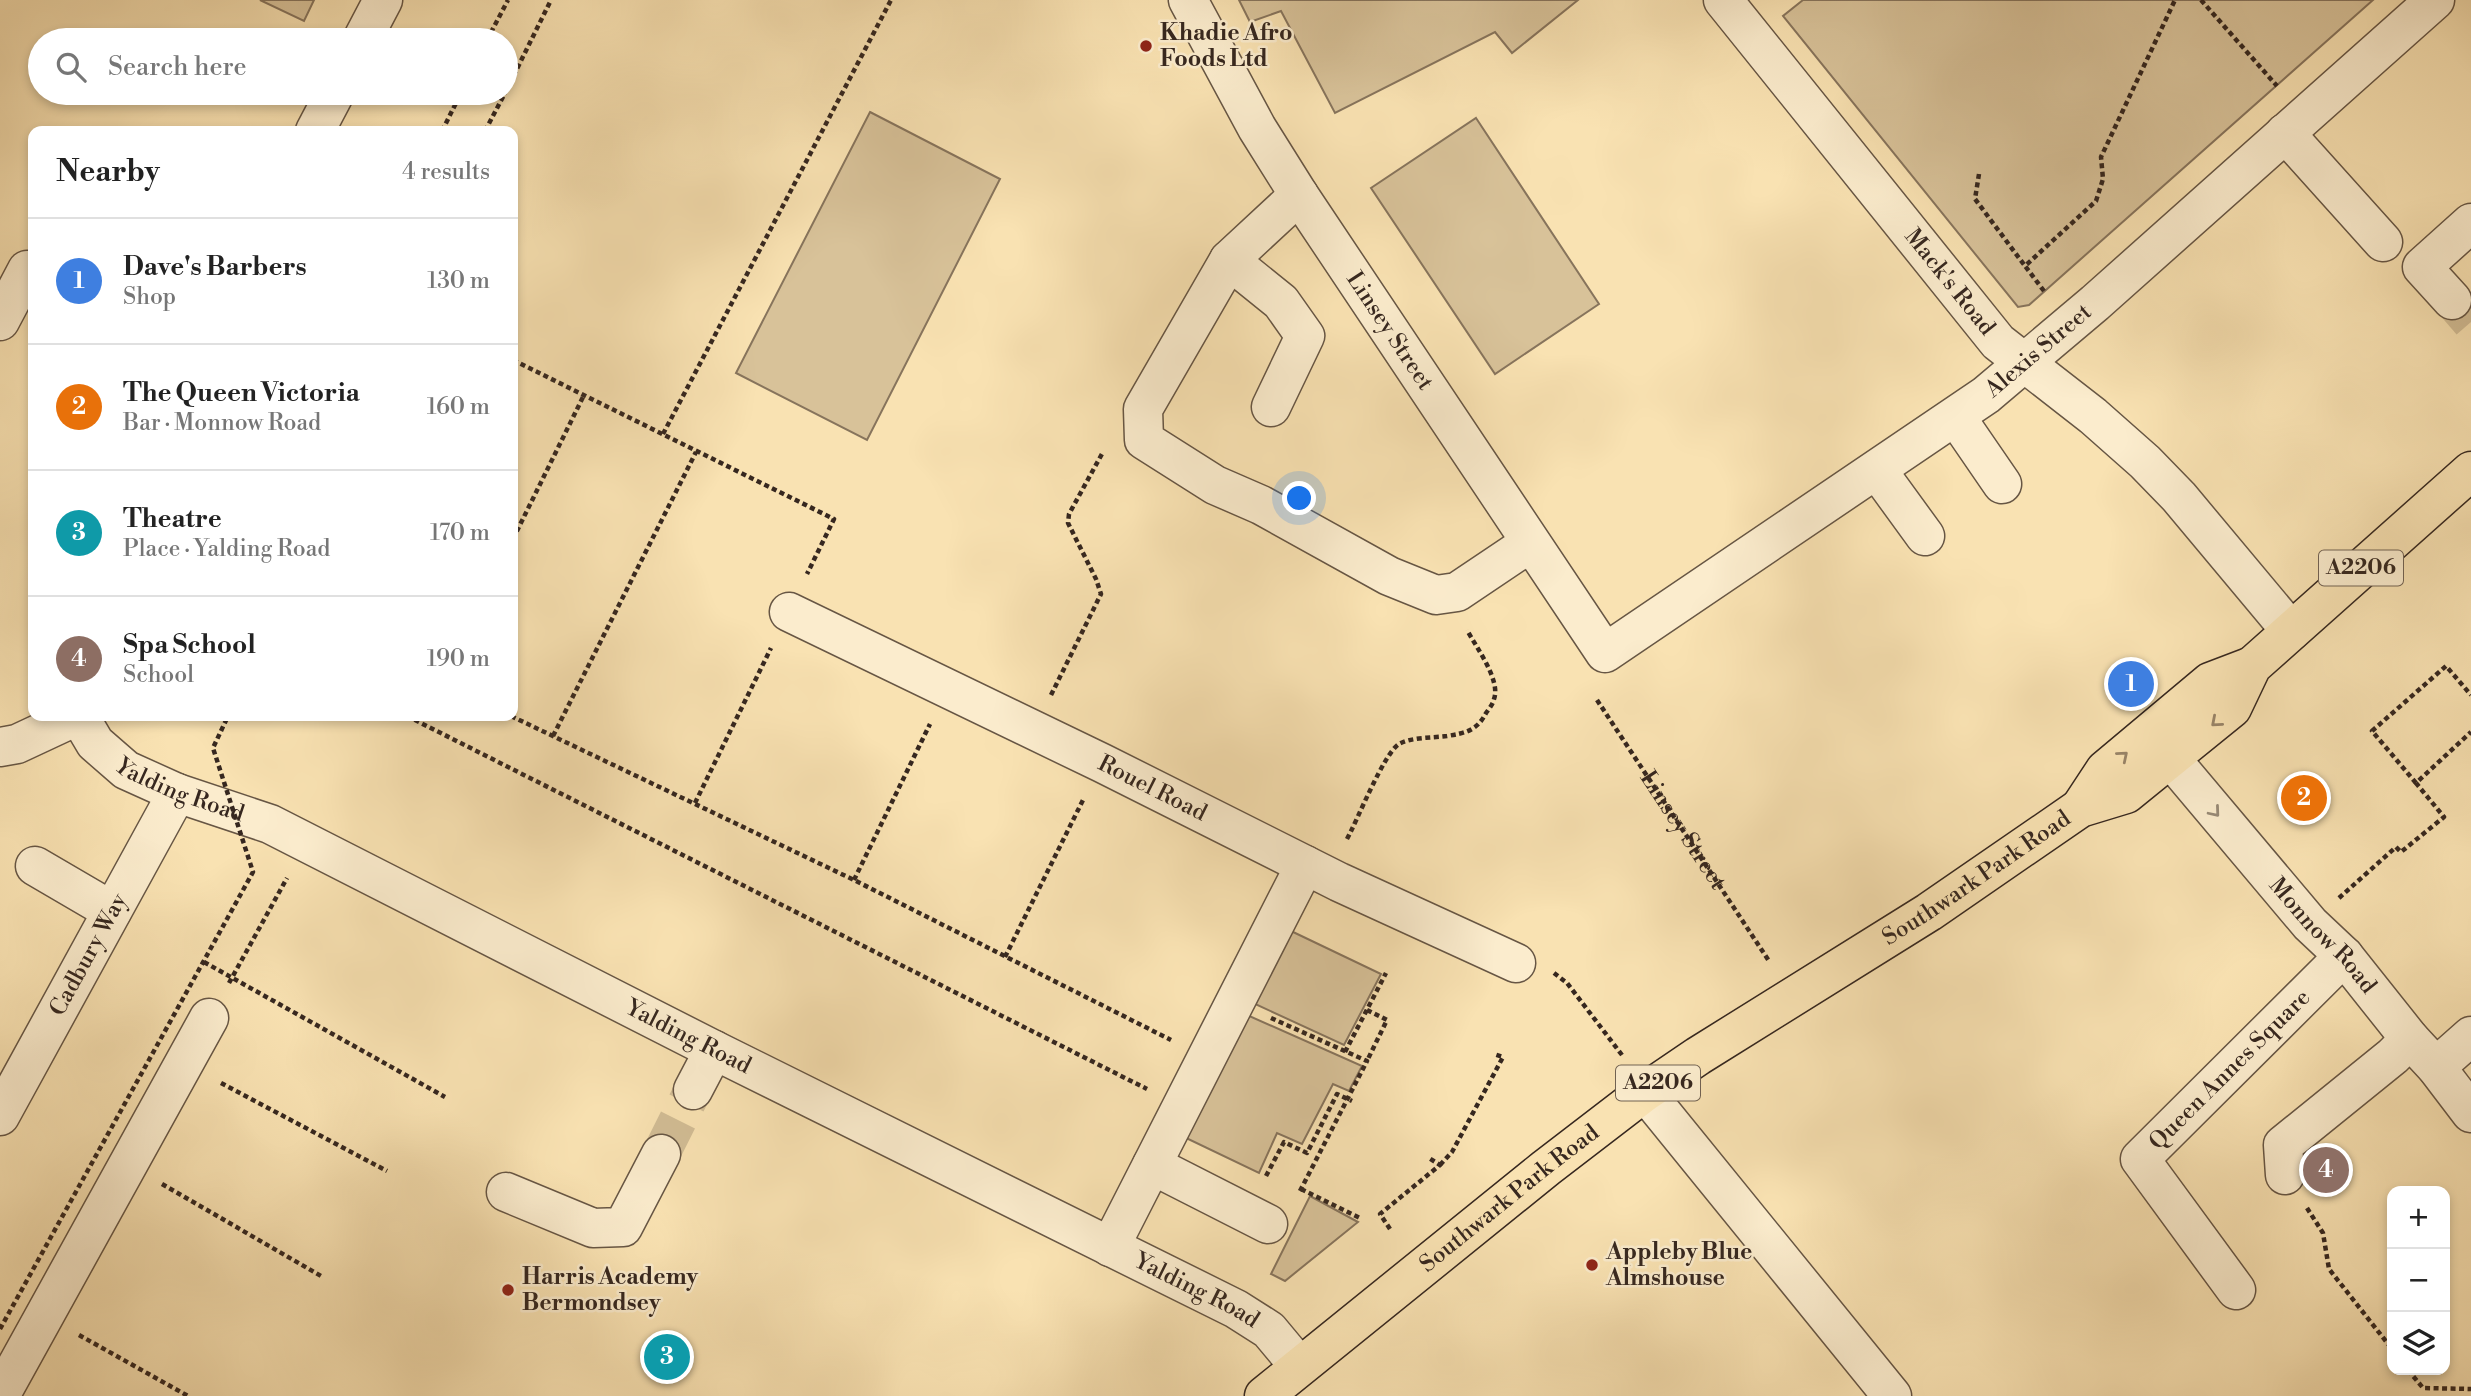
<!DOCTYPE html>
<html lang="en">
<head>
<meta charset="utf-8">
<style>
	:root { --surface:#fff; --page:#f6f6f6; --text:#222; --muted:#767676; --line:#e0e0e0; --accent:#ea580c }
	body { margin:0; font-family:"Libre Bodoni",serif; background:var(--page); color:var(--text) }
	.controls { position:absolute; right:21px; bottom:21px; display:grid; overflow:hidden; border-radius:14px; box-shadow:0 4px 10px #0003 }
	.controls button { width:63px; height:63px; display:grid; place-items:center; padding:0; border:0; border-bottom:2px solid var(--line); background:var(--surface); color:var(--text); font:35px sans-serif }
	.you { position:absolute; left:1300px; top:499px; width:24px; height:24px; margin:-18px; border:5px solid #fff; border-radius:50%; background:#1a73e8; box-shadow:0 0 0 10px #1a73e833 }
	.badge { display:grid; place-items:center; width:46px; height:46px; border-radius:50%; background:var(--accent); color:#fff; font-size:23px; font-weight:700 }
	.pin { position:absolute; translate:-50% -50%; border:4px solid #fff; box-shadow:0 2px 7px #0006 }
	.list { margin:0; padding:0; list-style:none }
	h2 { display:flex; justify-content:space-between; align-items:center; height:91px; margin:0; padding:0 28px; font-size:30px }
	h2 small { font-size:23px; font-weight:400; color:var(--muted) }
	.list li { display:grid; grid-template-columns:46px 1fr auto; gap:21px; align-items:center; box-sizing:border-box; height:126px; padding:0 28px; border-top:2px solid var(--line) }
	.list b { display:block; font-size:26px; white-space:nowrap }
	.list p { margin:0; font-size:23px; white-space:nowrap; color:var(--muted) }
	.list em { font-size:23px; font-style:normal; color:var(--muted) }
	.icon { flex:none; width:38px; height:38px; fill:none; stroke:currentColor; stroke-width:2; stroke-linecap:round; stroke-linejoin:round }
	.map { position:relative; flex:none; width:2471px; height:1396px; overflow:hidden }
	.search { position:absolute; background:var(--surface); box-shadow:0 4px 10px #0003; left:28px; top:28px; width:490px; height:77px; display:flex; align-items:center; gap:18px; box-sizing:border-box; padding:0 24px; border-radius:38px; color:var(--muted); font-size:26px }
	.panel { position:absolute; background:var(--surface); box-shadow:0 4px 10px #0003; left:28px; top:126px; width:490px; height:595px; border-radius:14px }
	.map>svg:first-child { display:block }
	.green { fill:#d8c299; stroke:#87745c; stroke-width:2 }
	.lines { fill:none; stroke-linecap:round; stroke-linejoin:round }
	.minor-tunnel { stroke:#d2bd95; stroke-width:38; stroke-dasharray:38 19; stroke-linecap:butt }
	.minor-casing { stroke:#675644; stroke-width:41 }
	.major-casing { stroke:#36271f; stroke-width:41 }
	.path { stroke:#36271f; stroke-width:4.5; stroke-dasharray:5 3.5; stroke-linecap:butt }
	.minor { stroke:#fbeccd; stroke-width:38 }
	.major { stroke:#f9e2b2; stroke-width:38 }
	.path-bridge { stroke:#36271f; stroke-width:4.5; stroke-dasharray:5 3.5; stroke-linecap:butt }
	.oneway { stroke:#988468 }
	.oneway2 { stroke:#988a76 }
	.poi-dot { fill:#8f2418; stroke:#fbeccd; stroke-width:2.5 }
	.labels { text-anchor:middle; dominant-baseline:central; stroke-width:5; stroke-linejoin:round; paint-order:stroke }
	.shield { fill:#fbeccd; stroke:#716253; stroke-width:2 }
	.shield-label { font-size:21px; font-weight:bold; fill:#36271f }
	.poi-label { font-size:23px; font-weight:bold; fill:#36271f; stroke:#fbeccd; text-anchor:start }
	.street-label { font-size:23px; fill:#36271f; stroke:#fbeccd }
</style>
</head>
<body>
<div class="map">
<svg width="2471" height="1396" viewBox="0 0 2471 1396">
	<rect width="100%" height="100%" fill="#f9e2b2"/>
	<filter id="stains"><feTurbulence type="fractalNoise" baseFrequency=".00286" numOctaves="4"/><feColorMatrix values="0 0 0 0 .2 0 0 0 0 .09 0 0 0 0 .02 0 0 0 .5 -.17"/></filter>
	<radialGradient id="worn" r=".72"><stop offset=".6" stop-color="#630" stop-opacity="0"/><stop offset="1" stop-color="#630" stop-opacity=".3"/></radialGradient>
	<g class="green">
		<path d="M 260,0 L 314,0 L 304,21 Z"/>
		<path d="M 1239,0 L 1578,0 L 1512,53 L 1495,32 L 1335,113 L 1281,11 L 1250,22 Z"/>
		<path d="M 1803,0 L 2373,0 L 2029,305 L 2018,307 L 1783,16 Z"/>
		<path d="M 870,112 L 1000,179 L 867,440 L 736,373 Z"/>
		<path d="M 1476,118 L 1599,304 L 1495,374 L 1371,188 Z"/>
		<path d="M 1291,931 L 1381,974 L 1344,1045 L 1253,1003 Z"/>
		<path d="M 1247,1015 L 1362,1066 L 1349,1091 L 1333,1084 L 1302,1144 L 1277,1133 L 1259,1173 L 1184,1137 Z"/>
		<path d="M 1310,1196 L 1358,1222 L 1285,1281 L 1271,1274 Z"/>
	</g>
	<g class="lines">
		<g class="minor-tunnel">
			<path d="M 2452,300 L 2471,322"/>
			<path d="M 661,1154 L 693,1090"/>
		</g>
		<defs>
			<g id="minor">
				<path id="s2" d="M 1188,0 L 1257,128 L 1299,195 L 1605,653 L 1986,395 L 2095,303 L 2435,0"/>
				<path id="s3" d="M 1723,0 L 1998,342 L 2093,416 L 2145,462 L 2179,497 L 2291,631"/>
				<path d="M 362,40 L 383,0"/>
				<path d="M 315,131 L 335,93"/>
				<path d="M 2285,133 L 2383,242"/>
				<path d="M 1299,195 L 1229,260 L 1143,409 L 1144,440 L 1215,485 L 1261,505 L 1389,576 L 1436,595 L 1457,592 L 1530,543"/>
				<path d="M 1229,260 L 1281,302 L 1305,336 L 1271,407"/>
				<path d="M 2452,300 L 2422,267 L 2471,223"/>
				<path d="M 0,321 L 27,270"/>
				<path d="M 1956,417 L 2002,484"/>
				<path d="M 1877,470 L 1925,536"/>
				<path id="s4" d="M 789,612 L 1102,763 L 1339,882 L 1516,963"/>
				<path id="s5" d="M 79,716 L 95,743 L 126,770 L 177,793 L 270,824 L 714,1050 L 1236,1309 L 1269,1330 L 1299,1366"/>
				<path d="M 0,747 L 17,744 L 77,716"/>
				<path id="s6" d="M 2171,759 L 2310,924 L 2344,956 L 2410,1039 L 2436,1067 L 2471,1113"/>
				<path d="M 35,866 L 112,911"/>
				<path d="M 2436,1067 L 2471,1036"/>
				<path d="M 693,1090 L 714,1050"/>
				<path d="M 1645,1092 L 1892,1396"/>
				<path id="s7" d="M 0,1116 L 177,793"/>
				<path d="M 1152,1165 L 1268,1224"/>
				<path d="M 2285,1175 L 2283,1145 L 2393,1056 L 2410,1039"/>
				<path d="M 506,1192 L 593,1228 L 623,1227 L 661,1154"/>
				<path d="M 1110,1247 L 1305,865"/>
				<path id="s8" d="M 2236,1290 L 2140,1159 L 2344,956"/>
				<path d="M 0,1396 L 209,1018"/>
			</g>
			<g id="major">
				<path d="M 2080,808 L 2105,770 L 2210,682 L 2252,666"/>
				<path id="s9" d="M 1264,1396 L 1546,1168 L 1645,1092 L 1698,1056 L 1929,912 L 2080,808 L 2126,794 L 2232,708 L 2252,666 L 2471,471"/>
			</g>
		</defs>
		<use href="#minor" class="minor-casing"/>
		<use href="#major" class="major-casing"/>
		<g class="path">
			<path d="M 2201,0 L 2277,86"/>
			<path d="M 487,40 L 508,0"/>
			<path d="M 506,91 L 551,0"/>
			<path d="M 442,131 L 461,93"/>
			<path d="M 485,131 L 505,93"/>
			<path d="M 1979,174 L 1975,199 L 2025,266"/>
			<path d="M 2044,291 L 2025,266 L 2096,201 L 2103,179 L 2101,157 L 2175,0"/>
			<path d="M 513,360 L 834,519 L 807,574"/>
			<path d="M 663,434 L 891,0"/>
			<path d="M 513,539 L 584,395"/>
			<path d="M 1051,695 L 1101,594 L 1096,579 L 1068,523 L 1069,514 L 1103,452"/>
			<path id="s1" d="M 1597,700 L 1769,961"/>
			<path d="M 407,716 L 1147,1089"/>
			<path d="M 511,716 L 854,880 L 1171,1040"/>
			<path d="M 553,736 L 696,452"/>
			<path d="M 2416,783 L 2372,731 L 2446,666 L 2471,695"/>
			<path d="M 695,803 L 771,648"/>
			<path d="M 1347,839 C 1357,821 1384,753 1399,744 C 1412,737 1432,738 1447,736 C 1465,733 1477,731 1486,713 C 1489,709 1493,704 1494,699 C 1501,680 1476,647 1467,630"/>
			<path d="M 854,880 L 930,724"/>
			<path d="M 2339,898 L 2396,847 L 2401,852 L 2444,817 L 2416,783 L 2471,732"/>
			<path d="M 1005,957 L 1084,798"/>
			<path d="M 1554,973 L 1567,983 L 1622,1055"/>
			<path d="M 229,983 L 287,878"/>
			<path d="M 1367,1010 L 1387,1020 L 1367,1061"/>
			<path d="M 1271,1018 L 1367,1061 L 1299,1193"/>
			<path d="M 1345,1052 L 1386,973"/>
			<path d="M 221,1083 L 387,1171"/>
			<path d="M 1440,1165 L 1452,1152 L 1503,1057 L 1494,1054"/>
			<path d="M 1266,1176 L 1284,1142 L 1307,1153 L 1337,1094 L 1352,1101"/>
			<path d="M 162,1184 L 321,1276"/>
			<path d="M 1301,1189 L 1362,1219"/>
			<path d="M 2307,1208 L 2323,1233 L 2329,1269 L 2392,1349"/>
			<path d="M 1390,1229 L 1380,1214 L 1440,1165 L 1429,1158"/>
			<path d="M 79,1335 L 188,1396"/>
			<path d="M 2408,1370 L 2423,1388 L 2471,1389"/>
		</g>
		<use href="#minor" class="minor"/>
		<use href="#major" class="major"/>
		<g class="path-bridge">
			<path d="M 204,962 L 445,1097"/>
			<path d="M 0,1329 L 253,872 L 213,748 L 228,716"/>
		</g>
	</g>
	<defs><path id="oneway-chevron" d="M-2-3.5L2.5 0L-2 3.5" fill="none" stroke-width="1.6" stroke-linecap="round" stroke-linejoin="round" transform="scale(1.75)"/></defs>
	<g class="oneway">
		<use href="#oneway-chevron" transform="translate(2216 722) rotate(139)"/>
		<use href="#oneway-chevron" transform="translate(2123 756) rotate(-40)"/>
	</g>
	<use class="oneway2" href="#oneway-chevron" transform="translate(2215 812) rotate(50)"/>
	<g class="poi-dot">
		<circle cx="1146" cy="46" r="7"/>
		<circle cx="1592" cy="1265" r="7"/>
		<circle cx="508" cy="1290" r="7"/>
	</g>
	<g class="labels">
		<g class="shield">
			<rect x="2319" y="550.5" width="84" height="35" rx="5"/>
			<rect x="1616" y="1065.5" width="84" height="35" rx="5"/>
		</g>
		<g class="shield-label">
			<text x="2361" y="568">A2206</text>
			<text x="1658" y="1083">A2206</text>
		</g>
		<g class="poi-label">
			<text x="1160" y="33">Khadie Afro<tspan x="1160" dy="26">Foods Ltd</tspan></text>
			<text x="1606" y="1252">Appleby Blue<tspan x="1606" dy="26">Almshouse</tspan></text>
			<text x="522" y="1277">Harris Academy<tspan x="522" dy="26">Bermondsey</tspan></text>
		</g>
		<g class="street-label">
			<text stroke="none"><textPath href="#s3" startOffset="362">Mack's Road</textPath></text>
			<text stroke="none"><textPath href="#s2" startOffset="388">Linsey Street</textPath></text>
			<text stroke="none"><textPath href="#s2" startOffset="1304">Alexis Street</textPath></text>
			<text stroke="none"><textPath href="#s5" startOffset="130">Yalding Road</textPath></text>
			<text stroke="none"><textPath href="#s4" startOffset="404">Rouel Road</textPath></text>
			<text stroke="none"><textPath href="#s1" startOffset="156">Linsey Street</textPath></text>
			<text stroke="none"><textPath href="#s9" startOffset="882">Southwark Park Road</textPath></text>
			<text stroke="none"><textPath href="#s6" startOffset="233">Monnow Road</textPath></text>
			<text stroke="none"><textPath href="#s7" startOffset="184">Cadbury Way</textPath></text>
			<text stroke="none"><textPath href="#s5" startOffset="696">Yalding Road</textPath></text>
			<text stroke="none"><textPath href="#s8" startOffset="289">Queen Annes Square</textPath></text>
			<text stroke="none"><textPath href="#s9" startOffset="315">Southwark Park Road</textPath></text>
			<text stroke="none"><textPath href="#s5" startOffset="1264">Yalding Road</textPath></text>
		</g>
	</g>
	<rect width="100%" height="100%" filter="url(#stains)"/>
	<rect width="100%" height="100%" fill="url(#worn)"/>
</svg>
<div class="controls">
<button>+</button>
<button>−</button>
<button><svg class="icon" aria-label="layers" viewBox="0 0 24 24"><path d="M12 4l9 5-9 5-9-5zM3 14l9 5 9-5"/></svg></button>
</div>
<div class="you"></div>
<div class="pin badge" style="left:2131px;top:684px;background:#3f7fe0">1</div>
<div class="pin badge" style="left:2304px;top:798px;background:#e8710a">2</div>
<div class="pin badge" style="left:667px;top:1357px;background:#0f9aa8">3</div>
<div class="pin badge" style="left:2326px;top:1170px;background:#8d6e63">4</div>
<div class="search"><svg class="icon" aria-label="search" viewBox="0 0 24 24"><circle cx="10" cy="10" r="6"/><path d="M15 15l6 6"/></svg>Search here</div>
<section class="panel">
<h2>Nearby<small>4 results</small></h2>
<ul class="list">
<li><span class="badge" style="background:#3f7fe0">1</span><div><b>Dave's Barbers</b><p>Shop</p></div><em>130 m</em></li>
<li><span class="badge" style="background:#e8710a">2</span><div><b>The Queen Victoria</b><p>Bar · Monnow Road</p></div><em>160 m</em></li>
<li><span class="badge" style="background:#0f9aa8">3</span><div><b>Theatre</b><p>Place · Yalding Road</p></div><em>170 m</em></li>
<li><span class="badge" style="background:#8d6e63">4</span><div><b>Spa School</b><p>School</p></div><em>190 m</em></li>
</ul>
</section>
</div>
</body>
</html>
